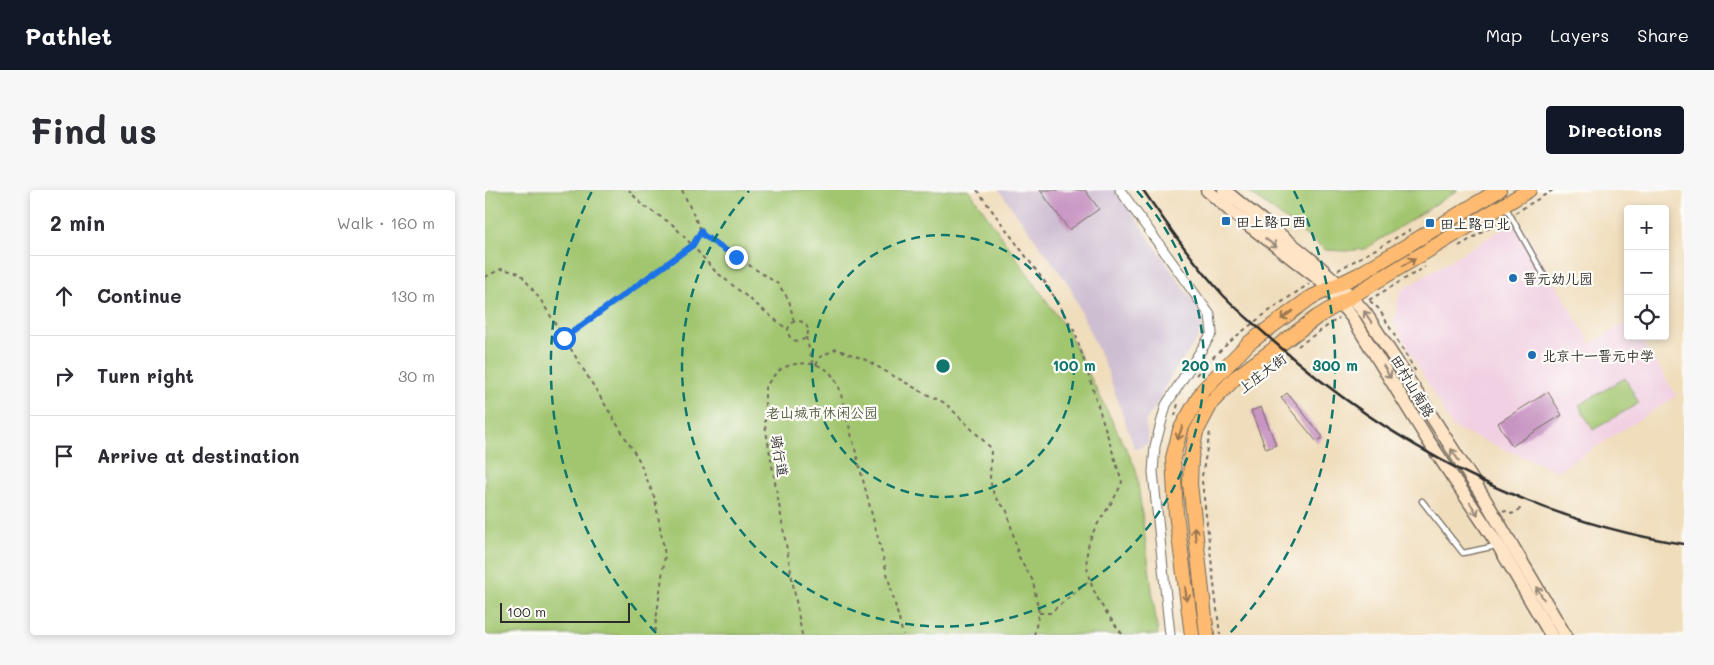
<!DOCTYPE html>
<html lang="en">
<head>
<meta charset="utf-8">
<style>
	:root { --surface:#fff; --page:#f7f7f7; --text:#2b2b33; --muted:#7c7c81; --line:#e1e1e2; --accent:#111827 }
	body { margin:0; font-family:Mali,"LXGW WenKai TC",sans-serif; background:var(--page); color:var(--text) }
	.controls { position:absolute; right:15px; top:15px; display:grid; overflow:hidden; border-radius:5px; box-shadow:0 2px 8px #0003 }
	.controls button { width:45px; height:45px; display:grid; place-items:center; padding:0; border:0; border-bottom:1px solid var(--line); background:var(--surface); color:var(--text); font:25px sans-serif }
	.scale { position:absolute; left:15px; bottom:12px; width:130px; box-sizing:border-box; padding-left:5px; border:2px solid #2b2b2b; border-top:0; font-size:14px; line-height:18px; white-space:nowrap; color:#2b2b2b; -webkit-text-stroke:4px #fdfcf7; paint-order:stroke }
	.stop { position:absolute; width:15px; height:15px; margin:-11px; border:4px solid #1a73e8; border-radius:50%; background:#fff }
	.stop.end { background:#1a73e8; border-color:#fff; box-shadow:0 1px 5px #0008 }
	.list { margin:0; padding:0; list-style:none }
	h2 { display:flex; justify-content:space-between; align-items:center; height:65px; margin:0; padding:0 20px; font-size:21px }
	h2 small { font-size:16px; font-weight:400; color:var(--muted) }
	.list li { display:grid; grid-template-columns:32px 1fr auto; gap:15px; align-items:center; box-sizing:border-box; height:80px; padding:0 20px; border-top:1px solid var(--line) }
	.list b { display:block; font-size:19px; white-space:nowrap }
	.list em { font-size:16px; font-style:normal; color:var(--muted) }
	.icon { flex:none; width:28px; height:28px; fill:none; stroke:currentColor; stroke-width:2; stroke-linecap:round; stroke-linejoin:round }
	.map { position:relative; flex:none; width:1199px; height:445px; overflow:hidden; border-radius:5px }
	header { display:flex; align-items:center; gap:30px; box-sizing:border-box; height:70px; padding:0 25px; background:var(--accent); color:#fff }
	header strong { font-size:24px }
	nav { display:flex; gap:28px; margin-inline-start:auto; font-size:18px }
	.intro { display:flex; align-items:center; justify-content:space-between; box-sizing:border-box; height:120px; padding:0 30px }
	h1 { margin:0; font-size:35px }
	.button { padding:12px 22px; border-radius:5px; background:var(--accent); color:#fff; font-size:18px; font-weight:700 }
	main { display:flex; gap:30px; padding:0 30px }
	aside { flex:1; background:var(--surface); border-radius:5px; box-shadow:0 2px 8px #0003 }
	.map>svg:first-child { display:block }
	.built { fill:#f1d0e3 }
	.industrial { fill:#cebed1 }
	.green { fill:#a2c66f; stroke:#66784d }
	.building { fill:#c894c2 }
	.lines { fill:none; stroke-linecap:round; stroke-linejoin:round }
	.lane-casing { stroke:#70695e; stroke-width:7 }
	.street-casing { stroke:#70695e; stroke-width:11 }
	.secondary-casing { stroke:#70695e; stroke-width:15 }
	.primary-casing { stroke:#70695e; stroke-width:16 }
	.path { stroke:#70695e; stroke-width:2; stroke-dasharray:4 4; stroke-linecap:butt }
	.lane { stroke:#fff; stroke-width:4.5 }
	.street { stroke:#fff; stroke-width:9 }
	.secondary { stroke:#ffe4c6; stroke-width:12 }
	.primary { stroke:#febb71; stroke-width:14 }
	.rail { stroke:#2b2b2b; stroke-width:2.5 }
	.oneway { stroke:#958878 }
	.oneway2 { stroke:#94734e }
	.route { stroke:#1a73e8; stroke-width:6 }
	.ring { fill:none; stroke:#0f766e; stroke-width:2.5; stroke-dasharray:9 6 }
	.poi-dot { fill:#1f6fb2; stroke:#fdfcf7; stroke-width:2 }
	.labels { text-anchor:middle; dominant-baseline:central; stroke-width:4.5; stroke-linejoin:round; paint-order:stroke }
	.poi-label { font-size:14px; fill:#2b2b2b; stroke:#fdfcf7; text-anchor:start }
	.street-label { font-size:14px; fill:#2b2b2b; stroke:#fdfcf7 }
	.park-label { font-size:14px; fill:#4f5a3f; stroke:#fdfcf7 }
	.centre { fill:#0f766e; stroke:#fdfcf7; stroke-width:2.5 }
	.ring-label { font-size:15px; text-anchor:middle; font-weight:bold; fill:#0f766e; stroke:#fdfcf7; stroke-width:4.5; stroke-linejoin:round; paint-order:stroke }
</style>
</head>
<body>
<header>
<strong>Pathlet</strong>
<nav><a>Map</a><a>Layers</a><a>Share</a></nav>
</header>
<div class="intro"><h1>Find us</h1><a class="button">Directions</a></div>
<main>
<aside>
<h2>2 min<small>Walk · 160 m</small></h2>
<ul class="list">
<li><svg class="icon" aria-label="ahead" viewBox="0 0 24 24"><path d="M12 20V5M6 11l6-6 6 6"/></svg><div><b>Continue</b></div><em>130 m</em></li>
<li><svg class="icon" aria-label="right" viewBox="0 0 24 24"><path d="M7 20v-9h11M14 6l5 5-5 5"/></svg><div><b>Turn right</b></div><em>30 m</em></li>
<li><svg class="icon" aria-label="arrive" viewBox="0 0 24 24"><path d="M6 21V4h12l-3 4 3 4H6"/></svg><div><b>Arrive at destination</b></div></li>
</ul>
</aside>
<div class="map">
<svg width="1199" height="445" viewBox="0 0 1199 445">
	<rect width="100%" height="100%" fill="#fdfcf7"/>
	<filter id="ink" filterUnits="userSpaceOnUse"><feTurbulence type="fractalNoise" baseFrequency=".02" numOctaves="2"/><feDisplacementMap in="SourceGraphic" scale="10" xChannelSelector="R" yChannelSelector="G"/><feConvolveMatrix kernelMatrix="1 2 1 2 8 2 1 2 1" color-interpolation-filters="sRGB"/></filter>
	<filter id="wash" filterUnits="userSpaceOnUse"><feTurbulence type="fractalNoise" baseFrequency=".0096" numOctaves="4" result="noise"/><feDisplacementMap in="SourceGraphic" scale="20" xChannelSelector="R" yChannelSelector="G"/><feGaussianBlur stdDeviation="1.12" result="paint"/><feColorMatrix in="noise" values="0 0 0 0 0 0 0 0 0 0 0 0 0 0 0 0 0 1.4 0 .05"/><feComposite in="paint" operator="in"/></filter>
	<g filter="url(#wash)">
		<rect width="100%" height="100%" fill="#f0ddbc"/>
		<path class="built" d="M 1033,30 L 1106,154 L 1143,132 L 1143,146 L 1155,146 L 1191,206 L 1073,281 L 968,238 L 909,133 L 915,101 Z"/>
		<path class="industrial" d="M 514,0 L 631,0 L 720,129 L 712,150 L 686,186 L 671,216 L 660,231 L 664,253 L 650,260 L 622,180 L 584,95 Z"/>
		<g class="green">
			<path d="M 0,0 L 484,0 L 582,140 L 651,279 L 673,445 L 0,445 Z"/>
			<path d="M 761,0 L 973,0 L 880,59 L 860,61 L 841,60 Z"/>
			<path d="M 1140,188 L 1154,213 L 1108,240 L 1094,215 Z"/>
		</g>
		<g id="blocks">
			<g class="building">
				<path d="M 555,0 L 600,0 L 614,19 L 584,40 Z"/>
				<path d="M 1063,202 L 1077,225 L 1027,256 L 1013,233 Z"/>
				<path d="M 802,203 L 838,247 L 832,252 L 796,208 Z"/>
				<path d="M 776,217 L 791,255 L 781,259 L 766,221 Z"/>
			</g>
		</g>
	</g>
	<g filter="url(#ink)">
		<use href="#blocks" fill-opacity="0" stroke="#70695e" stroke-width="1"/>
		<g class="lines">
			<defs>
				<g id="lane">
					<path d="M 1020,16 L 1061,89"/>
					<path d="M 937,311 L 978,363 L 1011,356"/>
				</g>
				<path id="street" d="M 635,0 L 725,125 L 727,143 L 681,215 L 670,256 L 668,282 L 685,445"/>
				<g id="secondary">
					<path d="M 722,0 L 748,23 L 834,89 L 867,127 L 943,250 L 1013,355 L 1066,445"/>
					<path d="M 739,0 C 787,41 841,75 881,124 L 999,308 L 1080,445"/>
				</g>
				<g id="primary">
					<path d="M 707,445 L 691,323 L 688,268 L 695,240 L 718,200 L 764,153 L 825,108 L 873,85 L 1014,0"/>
					<path d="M 722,445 L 705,294 L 706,268 L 711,242 L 727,212 L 750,188 L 832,127 L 1044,0"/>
				</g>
			</defs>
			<use href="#lane" class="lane-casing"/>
			<use href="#street" class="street-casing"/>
			<use href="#secondary" class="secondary-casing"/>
			<use href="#primary" class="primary-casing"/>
			<g class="path">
				<path d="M 197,0 L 218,45 L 293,94 L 304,110 L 309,132"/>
				<path d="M 492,0 L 562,95 L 590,142 L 637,292 C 631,308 621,320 612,335 C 587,376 612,412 638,445"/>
				<path d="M 1030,23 L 1068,0"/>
				<path d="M 216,41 L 207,55 L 230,81 L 303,140"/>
				<path d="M 974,56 L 1019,29"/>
				<path d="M 853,80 L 925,40"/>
				<path d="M 0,87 L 16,79 L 35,83 L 57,112 L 154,270 L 170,309 L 180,365 L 169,445"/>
				<path d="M 884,110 L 940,77"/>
				<path d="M 885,111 L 894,119 L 932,184"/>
				<circle cx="313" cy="141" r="10"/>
				<path d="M 321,147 L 328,174"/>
				<path d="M 79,148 L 207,55 L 187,34 L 157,15 L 144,0"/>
				<path d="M 813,156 L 854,128"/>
				<path d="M 331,175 L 335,167 L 351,159 L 379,169 L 437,202 L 460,213 L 506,258 L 505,290 L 509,305 L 522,321 L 534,367 L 548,391 L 554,423 L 549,445"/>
				<path d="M 711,185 C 743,149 784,120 824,94"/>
				<path d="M 690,226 L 693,214"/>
				<path d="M 717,286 L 725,242"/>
				<path d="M 717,291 L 735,445"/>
				<path d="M 1018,320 L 1027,324 L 1038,317"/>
				<path d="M 554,423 L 565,423 L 604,391"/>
				<path d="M 317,445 L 280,235 L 280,198 C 284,192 289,184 295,180 C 307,171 332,171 343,181 C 348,185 351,192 354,197 L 418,445"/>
			</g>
			<use href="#lane" class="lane"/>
			<use href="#street" class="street"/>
			<use href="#secondary" class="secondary"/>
			<use href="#primary" class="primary"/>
			<path class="rail" d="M 658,0 C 683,36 709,73 738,105 C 754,122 772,136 788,151 C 903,253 1046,331 1199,354"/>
		</g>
		<defs><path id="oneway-shaft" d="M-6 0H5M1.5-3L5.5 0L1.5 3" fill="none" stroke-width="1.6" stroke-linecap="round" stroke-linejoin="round" transform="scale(1.25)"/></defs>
		<g class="oneway">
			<use href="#oneway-shaft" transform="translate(786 53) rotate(38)"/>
			<use href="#oneway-shaft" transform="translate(883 127) rotate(-124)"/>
			<use href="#oneway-shaft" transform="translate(902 182) rotate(59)"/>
			<use href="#oneway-shaft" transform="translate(970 265) rotate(-124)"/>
			<use href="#oneway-shaft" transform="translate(989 319) rotate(57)"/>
			<use href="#oneway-shaft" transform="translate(1055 403) rotate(-121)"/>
		</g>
		<g class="oneway2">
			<use href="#oneway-shaft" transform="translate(924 72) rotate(-31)"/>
			<use href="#oneway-shaft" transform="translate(802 125) rotate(144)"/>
			<use href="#oneway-shaft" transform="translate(695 243) rotate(109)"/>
			<use href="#oneway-shaft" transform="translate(710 344) rotate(-96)"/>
			<use href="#oneway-shaft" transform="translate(701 404) rotate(83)"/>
		</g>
	</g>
	<g class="lines" filter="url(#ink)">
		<path class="route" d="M 79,148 L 208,55 L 216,41 L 218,45 L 251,67"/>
	</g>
	<g class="ring">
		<circle cx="458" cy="176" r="131"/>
		<path d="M652 1A261 261 0 1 1 264 1"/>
		<path d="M171 443A392 392 0 0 1 107 1M809 1A392 392 0 0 1 745 443"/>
	</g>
	<g class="poi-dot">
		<rect x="736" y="26" width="10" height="10" rx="2.5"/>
		<rect x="940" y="28" width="10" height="10" rx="2.5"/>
		<circle cx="1028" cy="88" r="5"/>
		<circle cx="1047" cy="165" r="5"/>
	</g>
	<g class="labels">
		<g class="poi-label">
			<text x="751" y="31">田上路口西</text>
			<text x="955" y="33">田上路口北</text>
			<text x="1038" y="88">晋元幼儿园</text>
			<text x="1057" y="165">北京十一晋元中学</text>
		</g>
		<g class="street-label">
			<text transform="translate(777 183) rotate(-37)">上庄大街</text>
			<text transform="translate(928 196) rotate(59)">田村山南路</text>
			<text transform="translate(295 266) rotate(80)">骑行道</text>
		</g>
		<g class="park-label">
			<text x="337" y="222">老山城市休闲公园</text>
		</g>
	</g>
	<circle cx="458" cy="176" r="8" class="centre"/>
	<g class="ring-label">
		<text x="589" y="181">100 m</text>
		<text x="719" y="181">200 m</text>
		<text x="850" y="181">300 m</text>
	</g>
</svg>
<div class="controls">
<button>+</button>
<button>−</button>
<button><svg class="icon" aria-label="locate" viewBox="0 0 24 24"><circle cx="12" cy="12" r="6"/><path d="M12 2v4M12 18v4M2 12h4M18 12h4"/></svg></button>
</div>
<div class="scale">100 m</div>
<div class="stop" style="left:79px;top:148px"></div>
<div class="stop end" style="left:251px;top:67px"></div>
</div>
</main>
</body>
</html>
